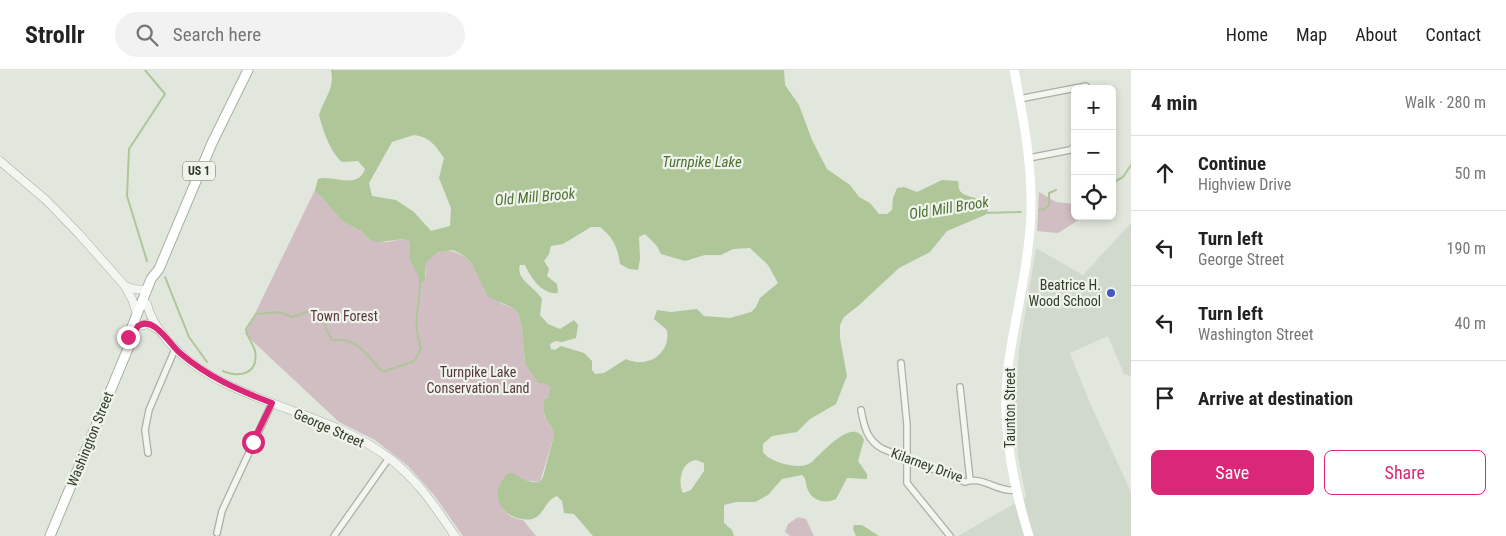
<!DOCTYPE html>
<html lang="en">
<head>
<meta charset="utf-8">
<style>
	:root { --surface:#fff; --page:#f2f2f2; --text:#222; --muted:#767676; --line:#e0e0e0; --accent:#db2777 }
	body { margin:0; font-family:"Roboto Condensed",sans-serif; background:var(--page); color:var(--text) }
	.controls { position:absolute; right:15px; top:15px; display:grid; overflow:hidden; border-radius:8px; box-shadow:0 2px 8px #0003 }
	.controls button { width:45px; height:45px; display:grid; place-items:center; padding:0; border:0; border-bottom:1px solid var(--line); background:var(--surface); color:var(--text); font:25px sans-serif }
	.stop { position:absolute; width:15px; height:15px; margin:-11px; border:4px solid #db2777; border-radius:50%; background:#fff }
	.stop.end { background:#db2777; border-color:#fff; box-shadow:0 1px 5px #0008 }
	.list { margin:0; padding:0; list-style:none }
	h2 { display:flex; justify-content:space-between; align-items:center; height:65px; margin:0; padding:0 20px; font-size:21px }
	h2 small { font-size:16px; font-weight:400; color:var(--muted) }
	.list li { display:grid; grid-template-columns:32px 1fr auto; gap:15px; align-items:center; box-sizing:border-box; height:75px; padding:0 20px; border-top:1px solid var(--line) }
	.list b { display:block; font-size:19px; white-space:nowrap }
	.list p { margin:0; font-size:16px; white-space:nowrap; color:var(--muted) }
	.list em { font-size:16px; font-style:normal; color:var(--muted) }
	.actions { display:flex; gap:10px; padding:15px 20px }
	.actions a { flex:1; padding:11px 0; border:1px solid var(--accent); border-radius:8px; text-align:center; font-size:18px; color:var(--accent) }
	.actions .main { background:var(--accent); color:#fff }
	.icon { flex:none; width:28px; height:28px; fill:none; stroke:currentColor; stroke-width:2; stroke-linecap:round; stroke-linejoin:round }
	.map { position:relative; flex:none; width:1131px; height:466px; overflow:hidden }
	header { display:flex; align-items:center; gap:30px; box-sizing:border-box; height:70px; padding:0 25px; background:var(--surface); border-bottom:1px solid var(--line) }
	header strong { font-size:24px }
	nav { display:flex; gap:28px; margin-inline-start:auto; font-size:18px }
	.search { width:350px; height:45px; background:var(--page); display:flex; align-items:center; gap:12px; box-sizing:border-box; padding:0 18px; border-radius:28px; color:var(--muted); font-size:19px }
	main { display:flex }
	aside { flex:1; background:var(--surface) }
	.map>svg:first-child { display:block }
	.built { fill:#d0d9cb }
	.green { fill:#d0bec3 }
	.water { fill:#aec698; fill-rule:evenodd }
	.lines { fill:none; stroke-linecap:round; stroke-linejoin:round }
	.stream { stroke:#aec698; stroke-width:2 }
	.minor-casing { stroke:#a8b1a3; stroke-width:8 }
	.tertiary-casing { stroke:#a8b1a3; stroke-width:9 }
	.primary-casing { stroke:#a5b29d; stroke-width:11 }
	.minor { stroke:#f2f5f0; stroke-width:5.5 }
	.tertiary { stroke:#f2f5f0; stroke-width:8 }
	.secondary { stroke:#fff; stroke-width:9 }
	.primary { stroke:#fff; stroke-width:9 }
	.route { stroke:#db2777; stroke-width:6 }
	.poi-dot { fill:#4357ca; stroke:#f0f4ec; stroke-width:2 }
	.labels { text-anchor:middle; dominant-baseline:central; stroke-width:4.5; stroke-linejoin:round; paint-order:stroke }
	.shield { fill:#f0f4ec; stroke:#697462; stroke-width:1 }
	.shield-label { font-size:12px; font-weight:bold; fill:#2f3d27 }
	.poi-label { font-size:14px; fill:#2f3d27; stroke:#f0f4ec; text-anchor:end }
	.park-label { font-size:14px; fill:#58353b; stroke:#f0f4ec }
	.street-label { font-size:14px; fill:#2f3d27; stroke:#f0f4ec }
	.water-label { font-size:15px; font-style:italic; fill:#4d7032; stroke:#f0f4ec }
</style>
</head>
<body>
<header>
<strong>Strollr</strong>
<div class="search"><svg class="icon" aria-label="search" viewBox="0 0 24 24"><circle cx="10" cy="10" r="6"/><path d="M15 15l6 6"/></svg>Search here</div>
<nav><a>Home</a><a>Map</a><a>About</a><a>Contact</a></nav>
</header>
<main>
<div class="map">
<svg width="1131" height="466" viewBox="0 0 1131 466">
	<rect width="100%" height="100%" fill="#e1e7dd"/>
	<path class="built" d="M 1131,153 L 1131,306 L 1124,304 L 1108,266 L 1070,283 L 1089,331 L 1131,422 L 1131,466 L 958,466 L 1026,427 L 1018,386 L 1015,338 L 1019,280 L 1036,178 L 1083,205 Z"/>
	<g class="green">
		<path d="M 315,120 L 342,151 L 361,161 L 370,170 L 387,172 L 404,169 L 410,172 L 409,187 L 426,207 L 426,191 C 449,165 480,193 484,220 L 502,234 L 513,238 L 518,243 L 522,258 L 525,294 L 538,313 L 544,312 L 552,316 L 548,328 L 544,329 C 544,335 543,341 545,347 C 547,354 554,357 554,365 L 540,412 L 521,410 L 511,402 L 506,404 C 504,409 499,417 499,423 C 498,438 509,449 523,450 L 536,466 L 463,466 L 434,425 L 408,396 L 375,370 L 339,352 L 245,264 Z"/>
		<path d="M 1039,122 L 1056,132 L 1075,134 L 1075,146 L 1085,146 L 1058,163 L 1037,161 Z"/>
		<path d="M 798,447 L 806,449 L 814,466 L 790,466 L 785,462 L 788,454 Z"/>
	</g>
	<g class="water">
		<path d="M 331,0 L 784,0 L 785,15 L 799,35 L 812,70 L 827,99 L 850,115 L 859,127 L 870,133 L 879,144 L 887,144 L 892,140 L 893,128 L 897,118 L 904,117 L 917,122 L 942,110 L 958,111 C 959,114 958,120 961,122 C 968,130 999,127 985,145 L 947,161 L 930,182 L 899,198 L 857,237 L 844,247 L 840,255 L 840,268 L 847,306 L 836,334 L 810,349 L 797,362 L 772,366 L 763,374 L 763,382 C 770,393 802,401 812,392 C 820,385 854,345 864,370 L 858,391 L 867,404 L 867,409 L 847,408 L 836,429 C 826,434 812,431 808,420 C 805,414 807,409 802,405 L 782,409 L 768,425 L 755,432 L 736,432 L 724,435 L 724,453 L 732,460 L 734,466 L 593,466 L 574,444 L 564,443 L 562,431 L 557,426 C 545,430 544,446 532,449 C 514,453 492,437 499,418 C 500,413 504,408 506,404 L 511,402 C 519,407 529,414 540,412 L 543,407 L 554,365 C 554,357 547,354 545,346 C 543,341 544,335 544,329 L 548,328 L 551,317 L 544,313 L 538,313 L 525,294 L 522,258 L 518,243 L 513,238 L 489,227 C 475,208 479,190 452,180 L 438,182 L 426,192 L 425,211 L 421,212 L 409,187 L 410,172 L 404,169 L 378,172 L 370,170 L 361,161 L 342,151 L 315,120 L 318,109 C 334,104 357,121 365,99 L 358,91 L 342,92 C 330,82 323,60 319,45 C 324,28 335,19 331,0 ZM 414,65 C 430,67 435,75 444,88 L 439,108 L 451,138 L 450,156 L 431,161 L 414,142 L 396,130 L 372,126 L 369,113 L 392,72 ZM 591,157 L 600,157 C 613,167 618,178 620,194 L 629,199 L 638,200 L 640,189 L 639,167 L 645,164 L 657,176 L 661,184 L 685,191 L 705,185 L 721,185 L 733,179 L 750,178 L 768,195 L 778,213 L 760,228 L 756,237 L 751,242 L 730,248 L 704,246 L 697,239 L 671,242 L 657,240 L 654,249 L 667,260 C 671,284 647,299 626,289 L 604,303 L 595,304 L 592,300 L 592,291 L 584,283 L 561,276 L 555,280 L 551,279 L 550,274 L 555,271 L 562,272 L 576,268 L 578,255 L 574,250 L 560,259 L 548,254 L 540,245 L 542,229 C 536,218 515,209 520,195 L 525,195 C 531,208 542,225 558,223 L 557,214 L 547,206 L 549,199 L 544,191 L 549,184 L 551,176 L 563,174 ZM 696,390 L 704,393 L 704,401 L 691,420 L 683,423 C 677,411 682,391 696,390 Z"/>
		<path d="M 854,455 L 862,455 L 879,466 L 856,466 L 853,459 Z"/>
	</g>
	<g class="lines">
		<g class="stream">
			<path d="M 145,0 L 165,24 L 129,79 L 127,126 L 147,191"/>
			<path d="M 1112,113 L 1123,107 L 1131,95"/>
			<path d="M 1039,140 L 1045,139 L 1049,135 L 1049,123 L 1056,120"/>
			<path d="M 984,143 L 1021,142"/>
			<path d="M 165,207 L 189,267 L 207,292"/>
			<path d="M 223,301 C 240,308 259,304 255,281 C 253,273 247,268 246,259 L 256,244 L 280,242 L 292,247 L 316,239 L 324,245 L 326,259 L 332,270 C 338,271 343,269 348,271 C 363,276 372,292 383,302 L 411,292 L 415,290 L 421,278 C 411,247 421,238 420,209"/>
		</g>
		<defs>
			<g id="minor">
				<path d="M 1019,29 L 1086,16 L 1087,19"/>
				<path d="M 1029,88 L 1070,80 L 1075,76"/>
				<path d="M 901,293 L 907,355 L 907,413 L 950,466"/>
				<path d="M 960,317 L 970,410"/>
				<path d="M 861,340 C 864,356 867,371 883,379 L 965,412 C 982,405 998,423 1016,420"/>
				<path d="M 148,383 L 145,360 L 149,340 L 175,279"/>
				<path d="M 217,463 L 222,441 L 272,333"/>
				<path d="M 334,466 L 389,388"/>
			</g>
			<g id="tertiary">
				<path d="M 0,91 L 46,130 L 79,164 L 125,216 L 132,229 L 137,244"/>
				<path d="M 125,216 L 134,219 L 147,220"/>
				<path d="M 147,234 C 150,248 158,259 167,270 C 225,336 322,336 389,388 C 417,409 436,438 455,466"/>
				<path d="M 138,256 L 148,254 L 157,259"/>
			</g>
			<g id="primary">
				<path d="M 129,272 L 128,267 L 151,209 L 159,199 L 212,73 L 248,0"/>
				<path d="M 50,466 L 132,269"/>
			</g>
		</defs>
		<use href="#minor" class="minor-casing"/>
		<use href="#tertiary" class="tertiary-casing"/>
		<use href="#primary" class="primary-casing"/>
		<use href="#minor" class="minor"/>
		<use href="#tertiary" class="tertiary"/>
		<path class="secondary" d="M 1014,0 C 1023,46 1032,93 1031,139 C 1030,192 1015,245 1008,297 C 1001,354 1012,412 1029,466"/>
		<use href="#primary" class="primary"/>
	</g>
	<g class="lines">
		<path class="route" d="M 128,267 L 129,272 L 138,256 C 154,245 170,275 180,283 C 208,307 238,320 272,333 L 253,372"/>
	</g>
	<circle class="poi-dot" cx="1111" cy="223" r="5"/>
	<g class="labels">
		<rect class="shield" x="183" y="91.5" width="32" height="19" rx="4"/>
		<g class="shield-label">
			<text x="199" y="101">US 1</text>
		</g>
		<g class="poi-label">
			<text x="1101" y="215">Beatrice H.<tspan x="1101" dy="16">Wood School</tspan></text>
		</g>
		<g class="park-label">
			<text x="344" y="246">Town Forest</text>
			<text x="478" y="302">Turnpike Lake<tspan x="478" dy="16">Conservation Land</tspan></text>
		</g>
		<g class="street-label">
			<text transform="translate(1010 338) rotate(-90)">Taunton Street</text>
			<text transform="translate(329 358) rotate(24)">George Street</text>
			<text transform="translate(90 369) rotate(-68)">Washington Street</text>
			<text transform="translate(927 395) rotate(20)">Kilarney Drive</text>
		</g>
		<g class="water-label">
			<text x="702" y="92">Turnpike Lake</text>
			<text transform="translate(535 127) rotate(-5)">Old Mill Brook</text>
			<text transform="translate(949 138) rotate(-9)">Old Mill Brook</text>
		</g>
	</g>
</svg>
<div class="controls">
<button>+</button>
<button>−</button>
<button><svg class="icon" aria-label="locate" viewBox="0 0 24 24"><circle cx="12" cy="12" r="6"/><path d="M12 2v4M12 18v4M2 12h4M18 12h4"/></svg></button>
</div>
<div class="stop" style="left:253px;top:372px"></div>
<div class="stop end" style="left:128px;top:267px"></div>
</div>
<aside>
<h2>4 min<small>Walk · 280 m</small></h2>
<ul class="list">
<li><svg class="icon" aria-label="ahead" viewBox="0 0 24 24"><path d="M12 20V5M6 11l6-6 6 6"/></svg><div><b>Continue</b><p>Highview Drive</p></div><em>50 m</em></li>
<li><svg class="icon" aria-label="left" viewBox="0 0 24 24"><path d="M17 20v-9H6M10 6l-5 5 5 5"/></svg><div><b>Turn left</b><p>George Street</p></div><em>190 m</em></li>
<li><svg class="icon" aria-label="left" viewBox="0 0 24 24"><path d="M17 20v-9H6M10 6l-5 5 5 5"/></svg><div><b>Turn left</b><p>Washington Street</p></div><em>40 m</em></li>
<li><svg class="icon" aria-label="arrive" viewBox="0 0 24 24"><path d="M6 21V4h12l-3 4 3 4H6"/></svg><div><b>Arrive at destination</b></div></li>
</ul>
<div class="actions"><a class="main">Save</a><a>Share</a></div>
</aside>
</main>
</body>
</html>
